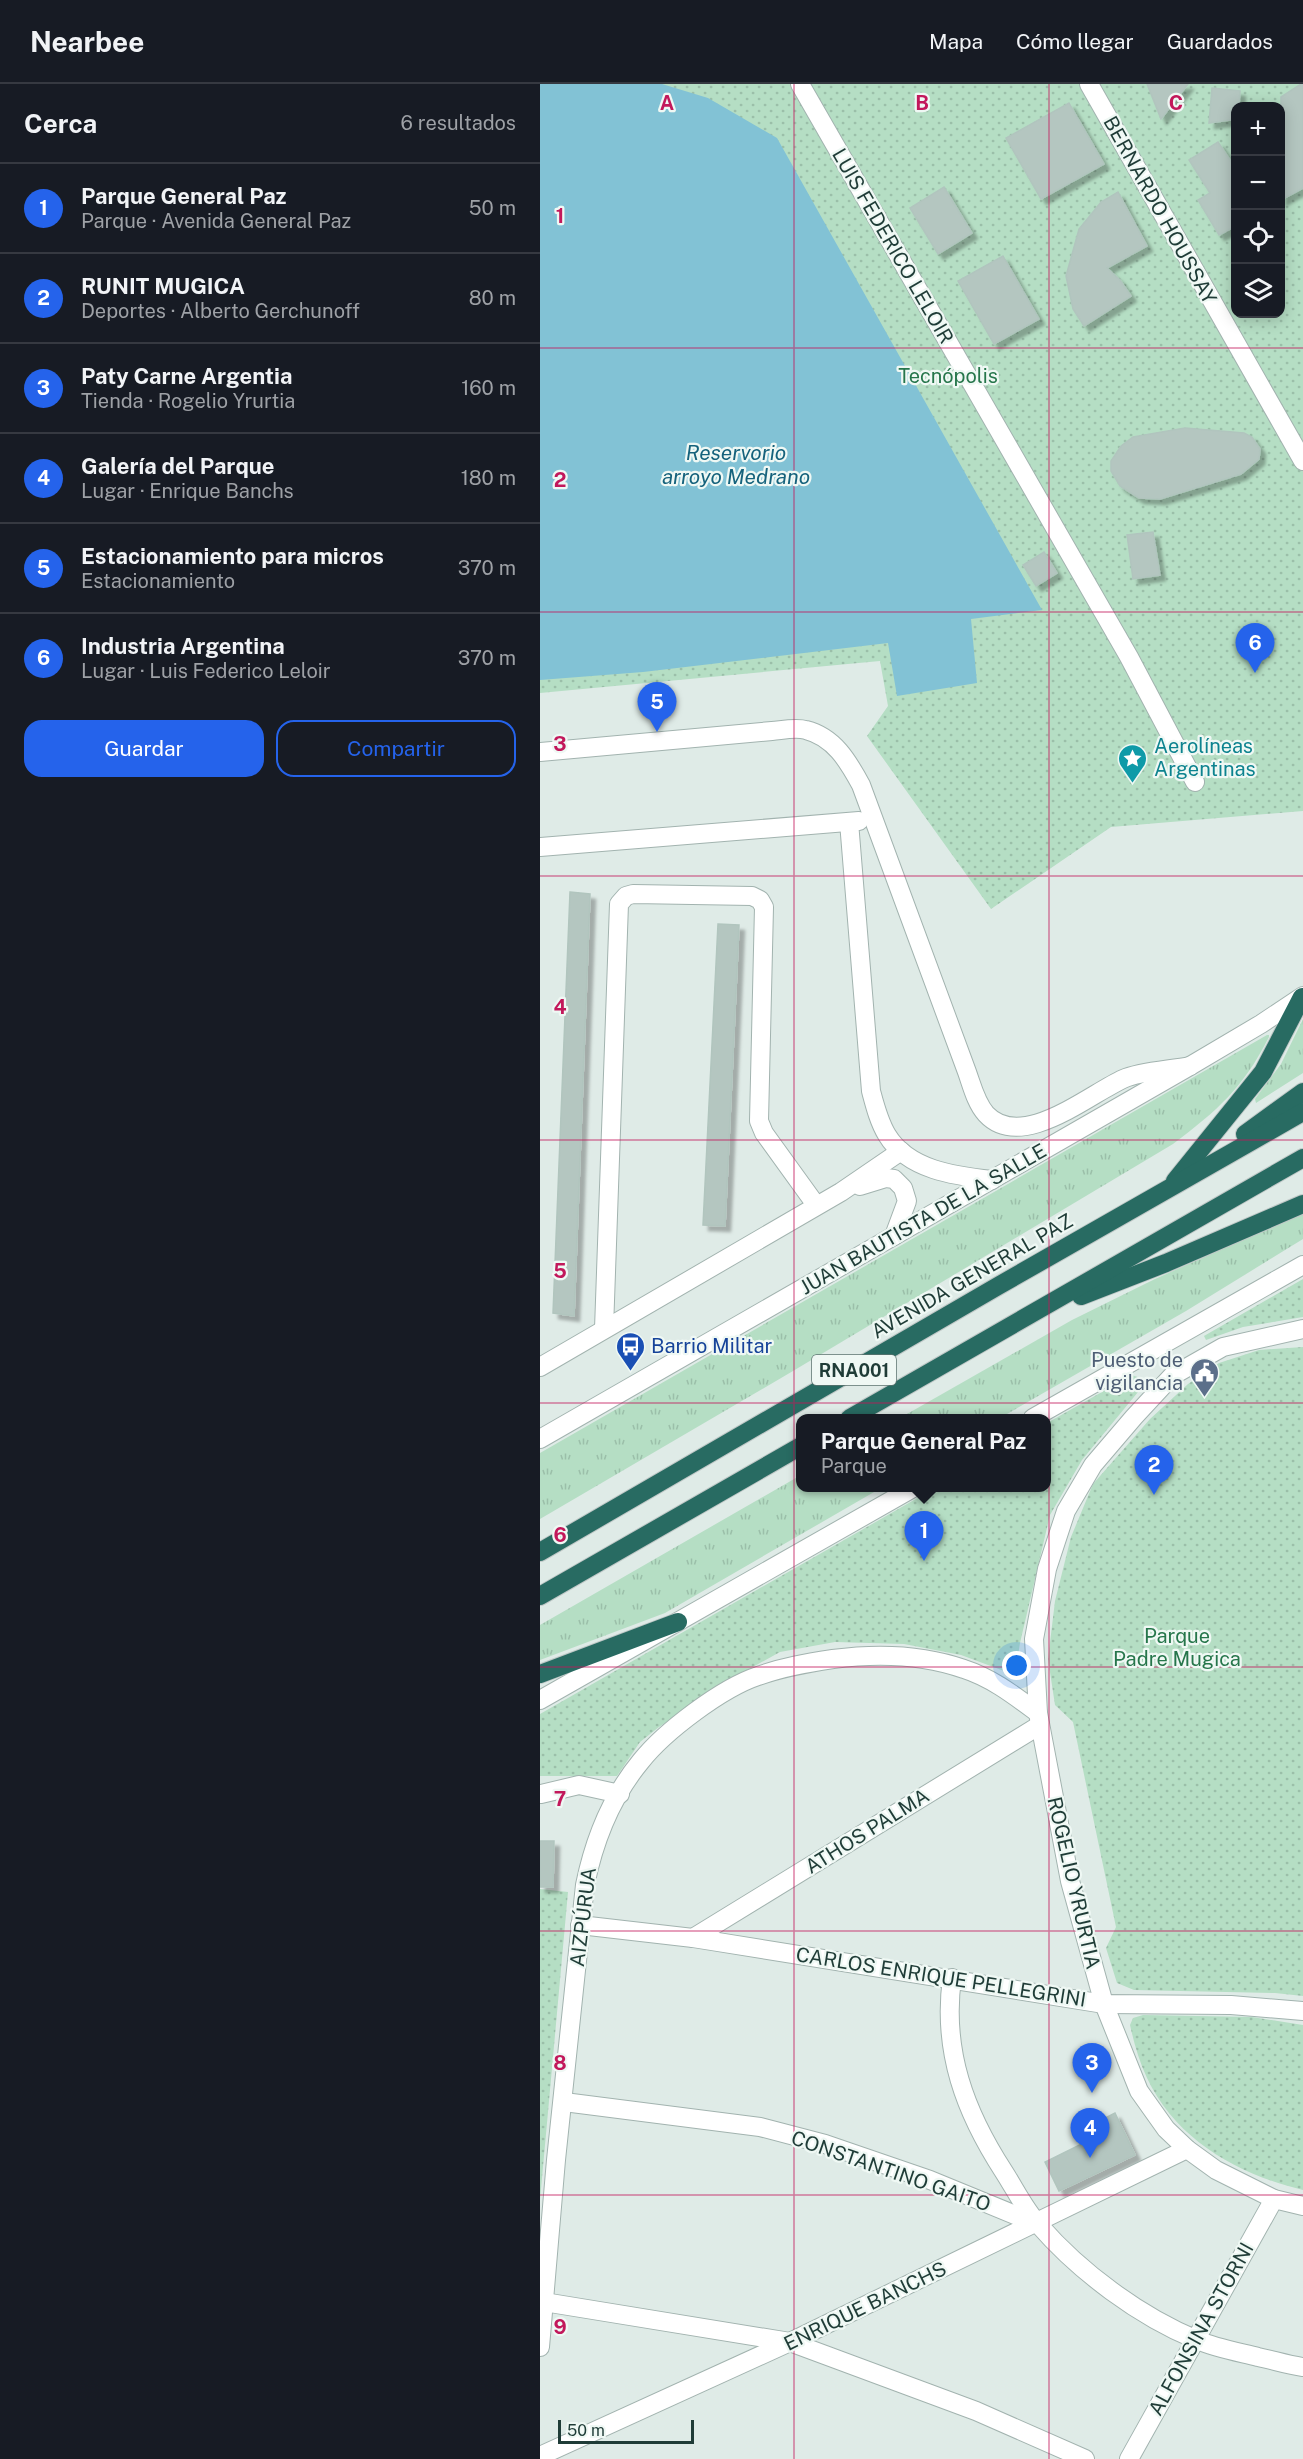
<!DOCTYPE html>
<html lang="es">
<head>
<meta charset="utf-8">
<style>
	:root { --surface:#171b24; --page:#242831; --text:#f1f3f6; --muted:#9ea1a6; --line:#363941; --accent:#2563eb }
	body { margin:0; font-family:"Public Sans",sans-serif; background:var(--page); color:var(--text) }
	.controls { position:absolute; right:18px; top:18px; display:grid; overflow:hidden; border-radius:12px; box-shadow:0 3px 15px #0003 }
	.controls button { width:54px; height:54px; display:grid; place-items:center; padding:0; border:0; border-bottom:2px solid var(--line); background:var(--surface); color:var(--text); font:30px sans-serif }
	.scale { position:absolute; left:18px; bottom:15px; width:136px; box-sizing:border-box; padding-left:6px; border:3px solid #1f3c37; border-top:0; font-size:16px; line-height:21px; white-space:nowrap; color:#1f3c37; -webkit-text-stroke:4px #eff8f4; paint-order:stroke }
	.you { position:absolute; left:477px; top:1582px; width:21px; height:21px; margin:-15px; border:4px solid #fff; border-radius:50%; background:#1a73e8; box-shadow:0 0 0 9px #1a73e833 }
	.badge { display:grid; place-items:center; width:39px; height:39px; border-radius:50%; background:var(--accent); color:#fff; font-size:20px; font-weight:700 }
	.pin { position:absolute; translate:-50% -50px; filter:drop-shadow(0 2px 3px #0008) }
	.pin::after { content:''; position:absolute; top:32px; width:21px; height:18px; background:inherit; clip-path:polygon(0 0,100% 0,50% 100%) }
	.popup { position:absolute; left:256px; top:1330px; width:255px; height:78px; box-sizing:border-box; display:grid; place-content:center; border-radius:12px; background:var(--surface); filter:drop-shadow(0 2px 4px #0005); font-size:20px; white-space:nowrap; color:var(--muted) }
	.popup b { font-size:22px; color:var(--text) }
	.popup::after { content:''; position:absolute; left:50%; top:100%; margin-left:-12px; border:12px solid transparent; border-top-color:var(--surface) }
	.list { margin:0; padding:0; list-style:none }
	h2 { display:flex; justify-content:space-between; align-items:center; height:78px; margin:0; padding:0 24px; font-size:26px }
	h2 small { font-size:20px; font-weight:400; color:var(--muted) }
	.list li { display:grid; grid-template-columns:39px 1fr auto; gap:18px; align-items:center; box-sizing:border-box; height:90px; padding:0 24px; border-top:2px solid var(--line) }
	.list b { display:block; font-size:22px; white-space:nowrap }
	.list p { margin:0; font-size:20px; white-space:nowrap; color:var(--muted) }
	.list em { font-size:20px; font-style:normal; color:var(--muted) }
	.actions { display:flex; gap:12px; padding:18px 24px }
	.actions a { flex:1; padding:14px 0; border:2px solid var(--accent); border-radius:18px; text-align:center; font-size:21px; color:var(--accent) }
	.actions .main { background:var(--accent); color:#fff }
	.icon { flex:none; width:33px; height:33px; fill:none; stroke:currentColor; stroke-width:2; stroke-linecap:round; stroke-linejoin:round }
	.map { position:relative; flex:none; width:763px; height:2375px; overflow:hidden }
	header { display:flex; align-items:center; gap:36px; box-sizing:border-box; height:84px; padding:0 30px; background:var(--surface); border-bottom:2px solid var(--line) }
	header strong { font-size:28px }
	nav { display:flex; gap:33px; margin-inline-start:auto; font-size:21px }
	main { display:flex }
	aside { flex:1; background:var(--surface) }
	.map>svg:first-child { display:block }
	.grass { fill:url(#grass-tufts) }
	.park { fill:url(#park-dots); fill-rule:evenodd }
	.water { fill:#82c2d5 }
	.building { fill:#b4c6c0; stroke:#b1c5be; stroke-width:1.5; filter:url(#shadow) }
	.lines { fill:none; stroke-linecap:round; stroke-linejoin:round }
	.minor-casing { stroke:#a2b3af; stroke-width:20 }
	.highway-casing { stroke:#c0c8c7; stroke-width:20 }
	.minor { stroke:#fff; stroke-width:18 }
	.highway { stroke:#286b62; stroke-width:18 }
	.grid { fill:none; stroke:#c2185b; stroke-width:1.5; stroke-opacity:0.55 }
	.labels { text-anchor:middle; dominant-baseline:central; stroke-width:4.5; stroke-linejoin:round; paint-order:stroke }
	.shield { fill:#eff8f4; stroke:#5d7470; stroke-width:1.5 }
	.shield-label { font-size:18px; font-weight:bold; fill:#1f3c37 }
	.street-label { font-size:20px; fill:#1f3c37; stroke:#eff8f4 }
	.park-label { font-size:20px; fill:#26764b; stroke:#eff8f4 }
	.culture-label { font-size:20px; fill:#0d838f; stroke:#eff8f4; text-anchor:start }
	.transit-label { font-size:20px; fill:#164399; stroke:#eff8f4; text-anchor:start }
	.service-label { font-size:20px; fill:#4e5e75; stroke:#eff8f4; text-anchor:end }
	.water-label { font-size:21px; font-style:italic; fill:#15627c; stroke:#eff8f4 }
	.grid-label { font-size:20px; text-anchor:middle; font-weight:bold; fill:#c2185b; stroke:#eff8f4; stroke-width:4.5; stroke-linejoin:round; paint-order:stroke }
</style>
</head>
<body>
<header>
<strong>Nearbee</strong>
<nav><a>Mapa</a><a>Cómo llegar</a><a>Guardados</a></nav>
</header>
<main>
<aside>
<h2>Cerca<small>6 resultados</small></h2>
<ul class="list">
<li><span class="badge">1</span><div><b>Parque General Paz</b><p>Parque · Avenida General Paz</p></div><em>50 m</em></li>
<li><span class="badge">2</span><div><b>RUNIT MUGICA</b><p>Deportes · Alberto Gerchunoff</p></div><em>80 m</em></li>
<li><span class="badge">3</span><div><b>Paty Carne Argentia</b><p>Tienda · Rogelio Yrurtia</p></div><em>160 m</em></li>
<li><span class="badge">4</span><div><b>Galería del Parque</b><p>Lugar · Enrique Banchs</p></div><em>180 m</em></li>
<li><span class="badge">5</span><div><b>Estacionamiento para micros</b><p>Estacionamiento</p></div><em>370 m</em></li>
<li><span class="badge">6</span><div><b>Industria Argentina</b><p>Lugar · Luis Federico Leloir</p></div><em>370 m</em></li>
</ul>
<div class="actions"><a class="main">Guardar</a><a>Compartir</a></div>
</aside>
<div class="map">
<svg width="763" height="2375" viewBox="0 0 763 2375">
	<defs>
		<pattern id="grass-tufts" width="24" height="20" patternUnits="userSpaceOnUse" patternTransform="scale(1.5)"><rect width="24" height="20" fill="#b5dec4"/><path d="M3 7l-1-3M5 7V3M7 7l1-3M15 17l-1-3M17 17v-4M19 17l1-3" fill="none" stroke="#9bbfa9"/></pattern>
		<pattern id="park-dots" width="8" height="8" patternUnits="userSpaceOnUse" patternTransform="scale(1.5)"><rect width="8" height="8" fill="#b5dec4"/><path d="M2 2h.1M6 6h.1" fill="none" stroke="#9bbfa9" stroke-width="1.8" stroke-linecap="round"/></pattern>
		<filter id="shadow"><feDropShadow dx="5.5" dy="5.5" stdDeviation="1.5" flood-color="#0004"/></filter>
	</defs>
	<rect width="100%" height="100%" fill="#dfebe7"/>
	<g class="grass">
		<path d="M 763,935 L 763,989 L 716,1019 L 715,1015 L 741,980 Z"/>
		<path d="M 727,951 L 729,951 L 729,953 C 703,1004 678,1026 633,1060 L 253,1287 L 0,1435 L 0,1369 Z"/>
		<path d="M 763,1129 L 763,1155 L 646,1227 L 460,1334 L 360,1334 L 532,1236 L 615,1195 Z"/>
		<path d="M 261,1391 L 261,1404 L 341,1404 L 125,1529 L 0,1576 L 0,1541 Z"/>
	</g>
	<g class="park">
		<path d="M 0,0 L 763,0 L 763,727 L 571,743 L 451,825 L 327,652 L 348,622 L 340,577 L 0,609 ZM 696,22 L 740,22 L 740,230 L 696,230 Z"/>
		<path d="M 763,1195 L 763,1233 L 703,1243 L 666,1256 L 664,1252 Z"/>
		<path d="M 763,1263 L 763,1912 L 735,1909 L 594,1906 L 577,1899 L 566,1864 L 576,1843 L 533,1638 L 515,1621 L 508,1575 L 515,1517 L 531,1453 L 553,1400 L 610,1335 L 648,1300 L 679,1279 L 719,1266 Z"/>
		<path d="M 592,1291 L 602,1295 L 603,1302 L 542,1376 L 510,1431 L 480,1559 L 475,1591 L 421,1571 L 364,1560 L 295,1558 L 240,1568 L 182,1600 L 119,1643 L 100,1658 L 77,1692 L 0,1692 L 0,1630 L 395,1404 L 507,1404 L 507,1339 Z"/>
		<path d="M 0,1805 L 28,1808 L 0,2116 Z"/>
		<path d="M 603,1931 L 712,1933 L 763,1941 L 763,2106 C 699,2091 636,2056 607,1994 C 599,1977 594,1959 590,1941 L 593,1934 Z"/>
	</g>
	<path class="water" d="M 0,0 L 122,0 L 168,14 L 237,54 L 502,526 L 431,535 L 437,599 L 357,612 L 348,559 L 103,588 L 0,596 Z"/>
	<g class="building">
		<path d="M 607,0 L 648,0 L 621,35 Z"/>
		<path d="M 761,0 L 763,0 L 763,104 L 741,116 L 741,13 Z"/>
		<path d="M 672,4 L 700,7 L 699,22 L 696,22 L 696,35 L 669,39 Z"/>
		<path d="M 529,19 L 564,80 L 501,115 L 466,54 Z"/>
		<path d="M 678,58 L 696,85 L 696,142 L 679,151 L 658,116 L 670,109 L 649,76 Z"/>
		<path d="M 404,103 L 432,149 L 398,170 L 370,124 Z"/>
		<path d="M 578,108 L 607,162 L 567,184 L 580,196 L 591,212 L 544,242 L 533,225 L 526,192 L 539,145 L 561,118 Z"/>
		<path d="M 463,172 L 499,235 L 454,260 L 418,197 Z"/>
		<path d="M 645,344 L 704,349 L 712,353 L 720,365 L 719,375 L 701,390 L 620,415 L 599,414 L 580,402 L 571,387 L 571,377 L 581,362 L 593,353 Z"/>
		<path d="M 613,448 L 620,491 L 593,495 L 587,451 Z"/>
		<path d="M 504,468 L 517,489 L 496,502 L 483,481 Z"/>
		<path d="M 30,808 L 50,810 L 34,1232 L 13,1229 Z"/>
		<path d="M 178,840 L 199,841 L 185,1142 L 163,1141 Z"/>
		<path d="M 0,1757 L 14,1757 L 13,1803 L 0,1803 Z"/>
		<path d="M 575,2029 L 595,2071 L 519,2107 L 505,2078 L 562,2050 L 557,2038 Z"/>
	</g>
	<g class="lines">
		<defs>
			<g id="minor">
				<path d="M 260,0 L 589,573 L 655,698"/>
				<path d="M 549,0 L 763,377"/>
				<path d="M 0,668 L 232,647 C 243,646 256,643 266,646 C 294,653 308,677 321,701 L 427,988 C 432,1002 436,1019 446,1030 C 481,1068 548,1011 583,995 C 601,987 631,986 650,982"/>
				<path d="M 309,738 L 331,1007 C 335,1022 339,1038 347,1051 C 368,1086 415,1092 452,1096"/>
				<path d="M 0,763 L 319,737"/>
				<path d="M 320,1102 L 346,1094 L 354,1095 L 363,1104 L 367,1117 L 354,1152"/>
				<path d="M 64,1245 L 79,820 L 86,812 L 93,810 L 212,812 L 220,816 L 224,823 L 219,1037 L 224,1049 L 276,1121"/>
				<path d="M 763,1245 L 683,1263 L 632,1292 L 594,1333 L 553,1381 L 526,1427 L 507,1485 L 494,1555 L 498,1629 L 530,1797 L 564,1920 L 599,2007 L 626,2045 L 647,2065 L 676,2086 L 734,2115 L 763,2122"/>
				<path d="M 0,1283 L 301,1108 L 361,1067"/>
				<path d="M 493,1334 L 763,1181"/>
				<path d="M 0,1355 L 650,982 L 721,940 L 763,912"/>
				<path d="M 0,1616 L 373,1404"/>
				<path d="M 1,1710 L 39,1701 L 80,1710"/>
				<path d="M 40,1841 L 153,1854 L 564,1920 L 691,1921 L 763,1927"/>
				<path d="M 153,1854 L 500,1641"/>
				<path d="M 412,1894 C 402,1967 425,2028 464,2088 C 475,2105 485,2126 499,2141 C 540,2188 599,2232 657,2256 C 676,2264 698,2268 718,2273 C 733,2276 748,2281 763,2283"/>
				<path d="M 24,2018 L 220,2043 L 285,2060 L 390,2096 L 497,2140"/>
				<path d="M 4,2218 L 250,2258 L 436,2327 L 545,2375"/>
				<path d="M 0,2263 L 16,2076 L 45,1801 C 54,1757 72,1712 101,1677 C 125,1647 182,1604 218,1592 C 243,1583 267,1579 293,1575 C 338,1569 381,1570 424,1585 C 452,1594 475,1612 498,1629"/>
				<path d="M 0,2372 L 250,2258 L 647,2065"/>
				<path d="M 589,2375 L 734,2115"/>
			</g>
			<g id="highway">
				<path d="M 705,1050 L 763,1008"/>
				<path d="M 635,1097 L 723,988 L 762,913"/>
				<path d="M 541,1212 L 626,1179 L 763,1120"/>
				<path d="M 310,1334 L 763,1074"/>
				<path d="M 0,1468 L 458,1202 L 763,1028"/>
				<path d="M 0,1512 L 261,1362"/>
				<path d="M 0,1590 L 138,1538"/>
			</g>
		</defs>
		<use href="#minor" class="minor-casing"/>
		<use href="#highway" class="highway-casing"/>
		<use href="#minor" class="minor"/>
		<use href="#highway" class="highway"/>
	</g>
	<path class="grid" d="M 254,0 L 254,2375M 509,0 L 509,2375M 0,264 L 763,264M 0,528 L 763,528M 0,792 L 763,792M 0,1056 L 763,1056M 0,1319 L 763,1319M 0,1583 L 763,1583M 0,1847 L 763,1847M 0,2111 L 763,2111"/>
	<defs>
		<symbol id="sight-pin" viewBox="-11 -11 22 30"><path d="M0 17L-7.5 6A9.5 9.5 0 1 1 7.5 6Z" fill="#0f9aa8" stroke="#eff8f4"/><path d="M0-6L1.8-2.2L6-1.7L2.9 1.2L3.7 5.4L0 3.3L-3.7 5.4L-2.9 1.2L-6-1.7L-1.8-2.2Z" fill="#fff"/></symbol>
		<symbol id="bus-pin" viewBox="-11 -11 22 30"><path d="M0 17L-7.5 6A9.5 9.5 0 1 1 7.5 6Z" fill="#1a4fb4" stroke="#eff8f4"/><path d="M-5-6H5V4H4V6H2V4H-2V6H-4V4H-5ZM-3.5-4V0h7V-4ZM-3.5 1.2v1.5H-2V1.2ZM2 1.2v1.5H3.5V1.2Z" fill="#fff"/></symbol>
		<symbol id="civic-pin" viewBox="-11 -11 22 30"><path d="M0 17L-7.5 6A9.5 9.5 0 1 1 7.5 6Z" fill="#5c6f8a" stroke="#eff8f4"/><path d="M-.6-6.5H3V-4.5H.6V-3L4-1V1h2V6H-6V1h2V-1L-.6-3ZM-1.2 2.5V6h2.4V2.5Z" fill="#fff"/></symbol>
	</defs>
	<g fill-rule="evenodd">
		<use href="#sight-pin" x="576" y="658" width="33" height="45"/>
		<use href="#bus-pin" x="74" y="1246" width="33" height="45"/>
		<use href="#civic-pin" x="648" y="1272" width="33" height="45"/>
	</g>
	<g class="labels">
		<rect class="shield" x="272" y="1271" width="84" height="30" rx="4.5"/>
		<g class="shield-label">
			<text x="314" y="1286">RNA001</text>
		</g>
		<g class="street-label">
			<text transform="translate(620 126) rotate(61)">BERNARDO HOUSSAY</text>
			<text transform="translate(353 162) rotate(60)">LUIS FEDERICO LELOIR</text>
			<text transform="translate(383 1135) rotate(-30)">JUAN BAUTISTA DE LA SALLE</text>
			<text transform="translate(432 1192) rotate(-30)">AVENIDA GENERAL PAZ</text>
			<text transform="translate(327 1747) rotate(-32)">ATHOS PALMA</text>
			<text transform="translate(534 1799) rotate(77)">ROGELIO YRURTIA</text>
			<text transform="translate(43 1833) rotate(-83)">AIZPÚRUA</text>
			<text transform="translate(401 1893) rotate(9)">CARLOS ENRIQUE PELLEGRINI</text>
			<text transform="translate(351 2087) rotate(19)">CONSTANTINO GAITO</text>
			<text transform="translate(325 2222) rotate(-26)">ENRIQUE BANCHS</text>
			<text transform="translate(661 2245) rotate(-61)">ALFONSINA STORNI</text>
		</g>
		<g class="park-label">
			<text x="408" y="292">Tecnópolis</text>
			<text x="637" y="1552">Parque<tspan x="637" dy="23">Padre Mugica</tspan></text>
		</g>
		<g class="culture-label">
			<text x="614" y="662">Aerolíneas<tspan x="614" dy="23">Argentinas</tspan></text>
		</g>
		<g class="transit-label">
			<text x="111" y="1262">Barrio Militar</text>
		</g>
		<g class="service-label">
			<text x="643" y="1276">Puesto de<tspan x="643" dy="23">vigilancia</tspan></text>
		</g>
		<g class="water-label">
			<text x="196" y="368">Reservorio<tspan x="196" dy="24">arroyo Medrano</tspan></text>
		</g>
	</g>
	<g class="grid-label">
		<text x="127" y="26">A</text>
		<text x="382" y="26">B</text>
		<text x="636" y="26">C</text>
		<text x="20" y="139">1</text>
		<text x="20" y="403">2</text>
		<text x="20" y="667">3</text>
		<text x="20" y="930">4</text>
		<text x="20" y="1194">5</text>
		<text x="20" y="1458">6</text>
		<text x="20" y="1722">7</text>
		<text x="20" y="1986">8</text>
		<text x="20" y="2250">9</text>
	</g>
</svg>
<div class="controls">
<button>+</button>
<button>−</button>
<button><svg class="icon" aria-label="locate" viewBox="0 0 24 24"><circle cx="12" cy="12" r="6"/><path d="M12 2v4M12 18v4M2 12h4M18 12h4"/></svg></button>
<button><svg class="icon" aria-label="layers" viewBox="0 0 24 24"><path d="M12 4l9 5-9 5-9-5zM3 14l9 5 9-5"/></svg></button>
</div>
<div class="scale">50 m</div>
<div class="you"></div>
<div class="pin badge" style="left:384px;top:1477px">1</div>
<div class="popup"><b>Parque General Paz</b>Parque</div>
<div class="pin badge" style="left:614px;top:1411px">2</div>
<div class="pin badge" style="left:552px;top:2009px">3</div>
<div class="pin badge" style="left:550px;top:2074px">4</div>
<div class="pin badge" style="left:117px;top:648px">5</div>
<div class="pin badge" style="left:715px;top:589px">6</div>
</div>
</main>
</body>
</html>
